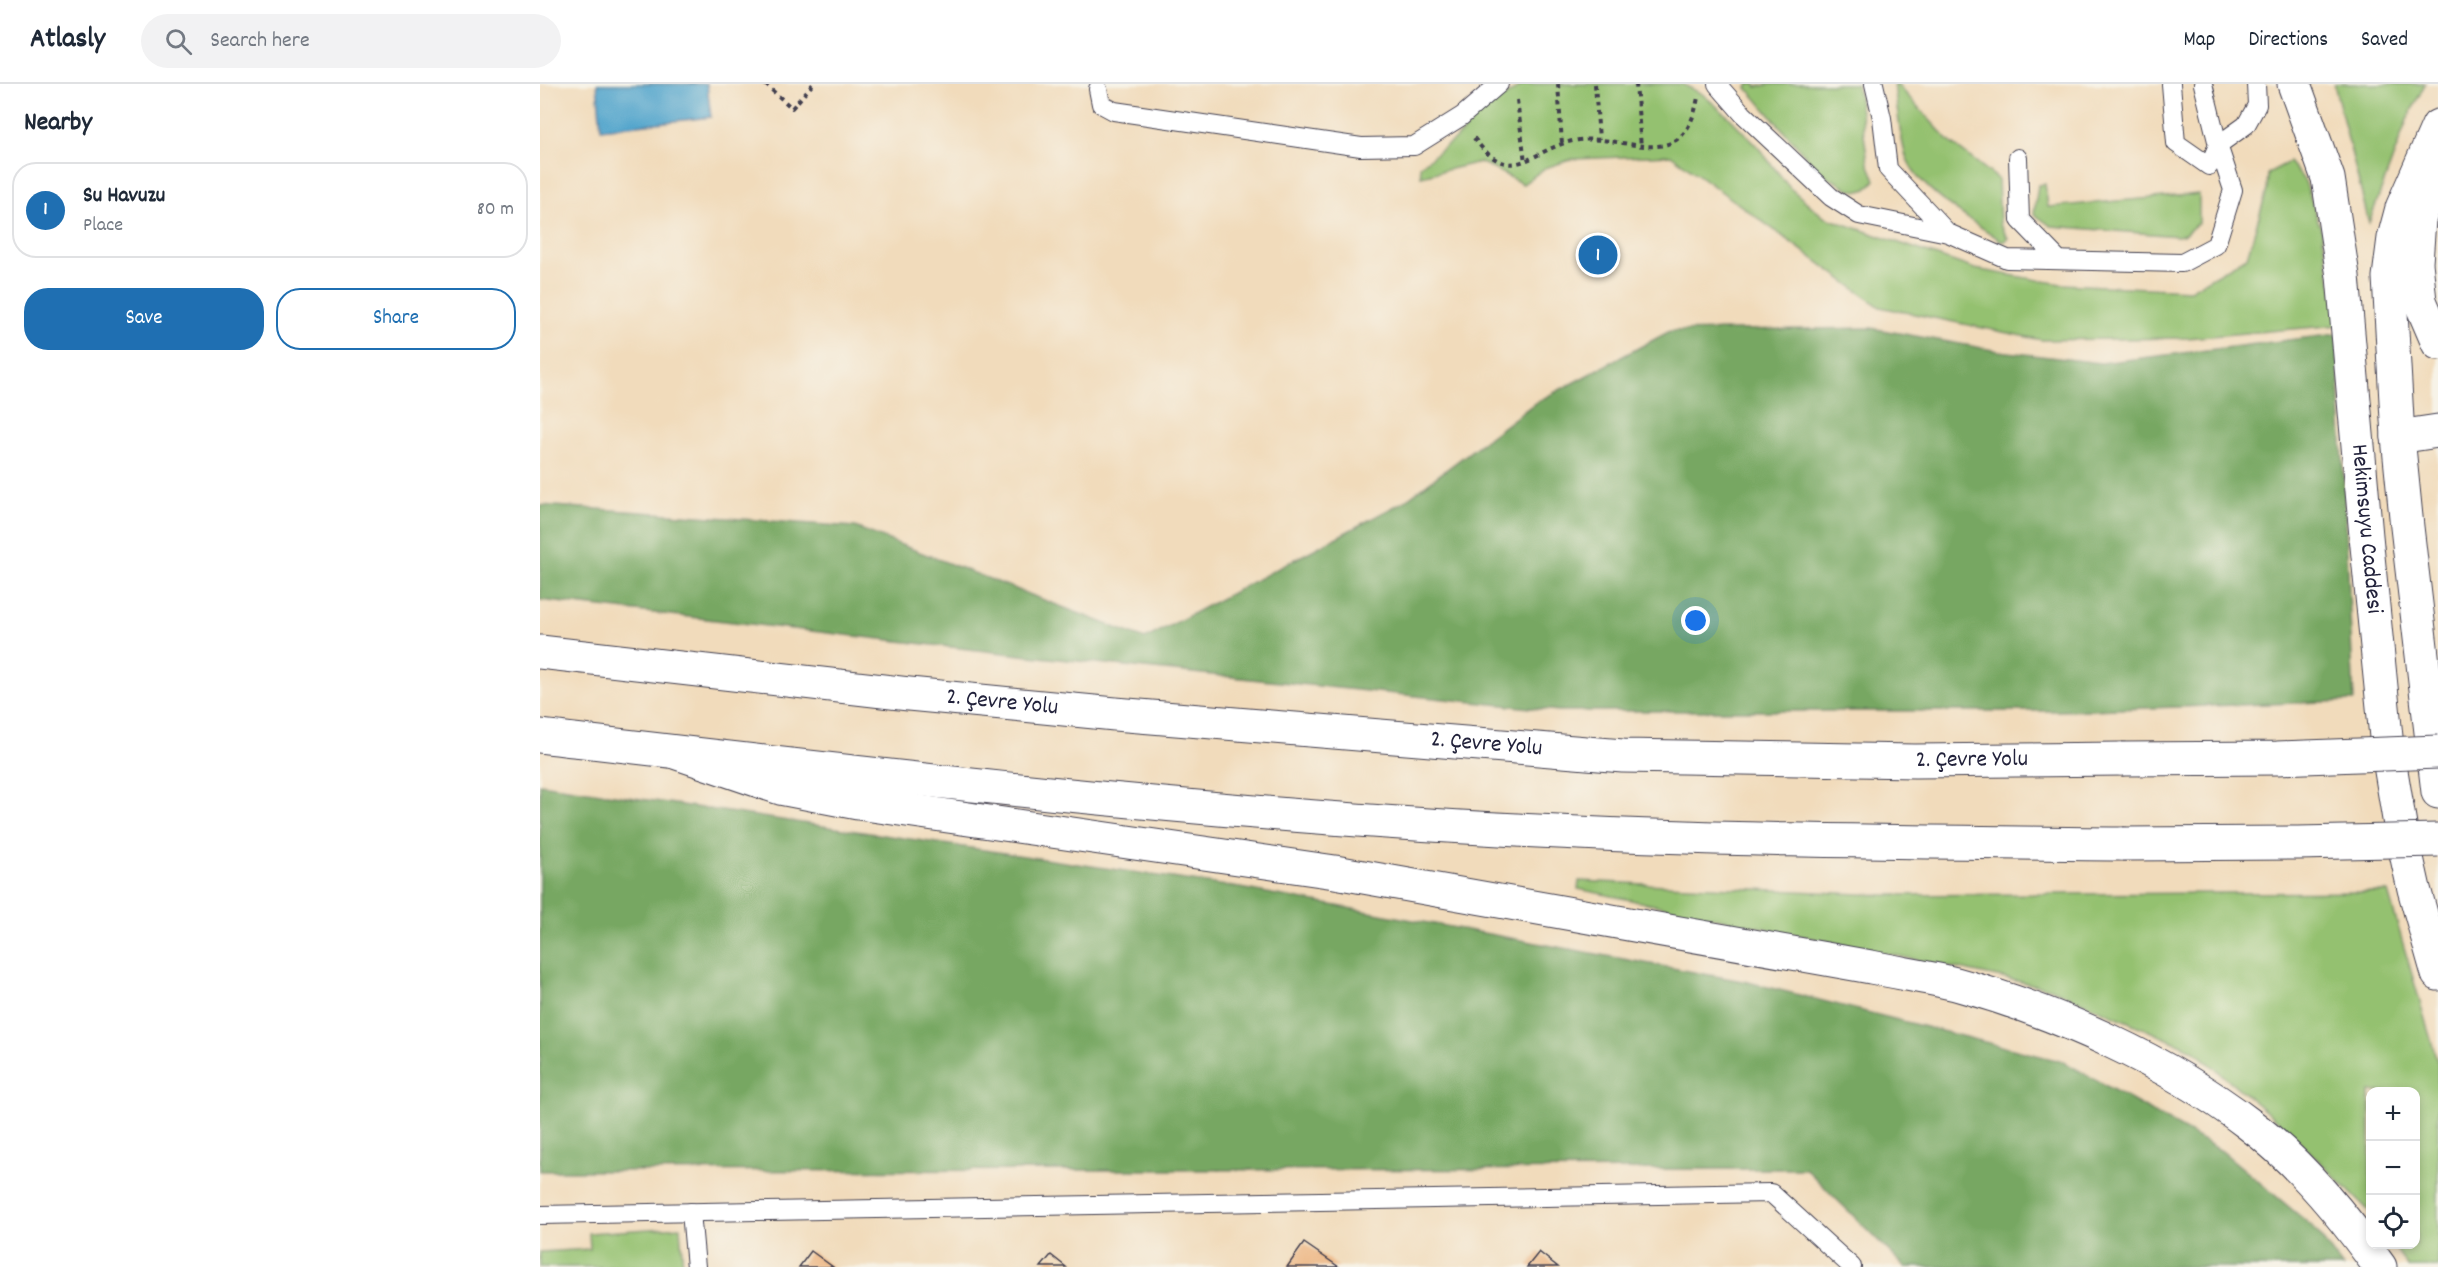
<!DOCTYPE html>
<html lang="en">
<head>
<meta charset="utf-8">
<style>
	:root { --surface:#fff; --page:#f2f2f3; --text:#1f2937; --muted:#747a83; --line:#e0e1e3; --accent:#1f6fb2 }
	body { margin:0; font-family:Dekko,sans-serif; background:var(--page); color:var(--text) }
	.controls { position:absolute; right:18px; bottom:18px; display:grid; overflow:hidden; border-radius:12px; box-shadow:0 3px 9px #0003 }
	.controls button { width:54px; height:54px; display:grid; place-items:center; padding:0; border:0; border-bottom:2px solid var(--line); background:var(--surface); color:var(--text); font:30px sans-serif }
	.you { position:absolute; left:1156px; top:537px; width:21px; height:21px; margin:-15px; border:4px solid #fff; border-radius:50%; background:#1a73e8; box-shadow:0 0 0 9px #1a73e833 }
	.badge { display:grid; place-items:center; width:39px; height:39px; border-radius:50%; background:var(--accent); color:#fff; font-size:20px; font-weight:700 }
	.pin { position:absolute; translate:-50% -50%; border:3px solid #fff; box-shadow:0 2px 6px #0006 }
	.list { margin:0; padding:0; list-style:none }
	h2 { display:flex; justify-content:space-between; align-items:center; height:78px; margin:0; padding:0 24px; font-size:26px }
	h2 small { font-size:20px; font-weight:400; color:var(--muted) }
	.list li { display:grid; grid-template-columns:39px 1fr auto; gap:18px; align-items:center; box-sizing:border-box; height:96px; margin:0 12px 12px; padding:0 12px; border:2px solid var(--line); border-radius:24px }
	.list b { display:block; font-size:22px; white-space:nowrap }
	.list p { margin:0; font-size:20px; white-space:nowrap; color:var(--muted) }
	.list em { font-size:20px; font-style:normal; color:var(--muted) }
	.actions { display:flex; gap:12px; padding:18px 24px }
	.actions a { flex:1; padding:14px 0; border:2px solid var(--accent); border-radius:24px; text-align:center; font-size:21px; color:var(--accent) }
	.actions .main { background:var(--accent); color:#fff }
	.icon { flex:none; width:33px; height:33px; fill:none; stroke:currentColor; stroke-width:2; stroke-linecap:round; stroke-linejoin:round }
	.map { position:relative; flex:none; width:1898px; height:1183px; overflow:hidden }
	header { display:flex; align-items:center; gap:36px; box-sizing:border-box; height:84px; padding:0 30px; background:var(--surface); border-bottom:2px solid var(--line) }
	header strong { font-size:28px }
	nav { display:flex; gap:33px; margin-inline-start:auto; font-size:21px }
	.search { width:420px; height:54px; background:var(--page); display:flex; align-items:center; gap:15px; box-sizing:border-box; padding:0 21px; border-radius:33px; color:var(--muted); font-size:22px }
	main { display:flex }
	aside { flex:1; background:var(--surface) }
	.map>svg:first-child { display:block }
	.green { fill:#94c170; stroke:#5b7256; stroke-width:1.5 }
	.forest { fill:#77a762; stroke:#4c644e; stroke-width:1.5 }
	.water { fill:#51a4cc; stroke:#3a6384; stroke-width:1.5 }
	.building { fill:#edb886 }
	.lines { fill:none; stroke-linecap:round; stroke-linejoin:round }
	.lane-casing { stroke:#413e4e; stroke-width:20 }
	.primary-casing { stroke:#413e4e; stroke-width:35 }
	.highway-casing { stroke:#413e4e; stroke-width:35 }
	.path { stroke:#413e4e; stroke-width:4; stroke-dasharray:4.5 4.5; stroke-linecap:butt }
	.lane { stroke:#fff; stroke-width:18 }
	.primary { stroke:#fff; stroke-width:33 }
	.highway { stroke:#fff; stroke-width:33 }
	.highway-bridge-casing { stroke:#413e4e; stroke-width:35; stroke-linecap:butt }
	.highway-bridge { stroke:#fff; stroke-width:33 }
	.labels { text-anchor:middle; dominant-baseline:central; stroke-width:4.5; stroke-linejoin:round; paint-order:stroke }
	.street-label { font-size:24px; fill:#22223b; stroke:#f7f3e8 }
</style>
</head>
<body>
<header>
<strong>Atlasly</strong>
<div class="search"><svg class="icon" aria-label="search" viewBox="0 0 24 24"><circle cx="10" cy="10" r="6"/><path d="M15 15l6 6"/></svg>Search here</div>
<nav><a>Map</a><a>Directions</a><a>Saved</a></nav>
</header>
<main>
<aside>
<h2>Nearby<small></small></h2>
<ul class="list">
<li><span class="badge">1</span><div><b>Su Havuzu</b><p>Place</p></div><em>80 m</em></li>
</ul>
<div class="actions"><a class="main">Save</a><a>Share</a></div>
</aside>
<div class="map">
<svg width="1898" height="1183" viewBox="0 0 1898 1183">
	<rect width="100%" height="100%" fill="#f7f3e8"/>
	<filter id="ink" filterUnits="userSpaceOnUse"><feTurbulence type="fractalNoise" baseFrequency=".0167" numOctaves="2"/><feDisplacementMap in="SourceGraphic" scale="12" xChannelSelector="R" yChannelSelector="G"/><feConvolveMatrix kernelMatrix="1 2 1 2 8 2 1 2 1" color-interpolation-filters="sRGB"/></filter>
	<filter id="wash" filterUnits="userSpaceOnUse"><feTurbulence type="fractalNoise" baseFrequency=".008" numOctaves="4" result="noise"/><feDisplacementMap in="SourceGraphic" scale="24" xChannelSelector="R" yChannelSelector="G"/><feGaussianBlur stdDeviation="1.35" result="paint"/><feColorMatrix in="noise" values="0 0 0 0 0 0 0 0 0 0 0 0 0 0 0 0 0 1.4 0 .05"/><feComposite in="paint" operator="in"/></filter>
	<g filter="url(#wash)">
		<rect width="100%" height="100%" fill="#f1dbbb"/>
		<g class="green">
			<path d="M 984,0 L 1142,0 L 1162,10 L 1189,33 L 1218,63 L 1250,104 L 1284,133 L 1435,185 L 1521,200 L 1650,206 L 1707,173 L 1727,106 L 1728,89 L 1749,78 L 1765,97 L 1782,148 L 1799,241 L 1647,254 L 1502,256 L 1340,223 L 1131,71 L 1033,75 L 1005,84 L 983,100 L 940,78 L 881,92 L 880,82 L 920,51 L 940,28 Z"/>
			<path d="M 1209,0 L 1215,0 L 1217,3 L 1232,0 L 1317,0 L 1328,79 L 1335,96 L 1327,105 L 1320,107 L 1311,106 L 1279,88 L 1207,4 Z"/>
			<path d="M 1354,0 L 1357,0 L 1409,57 L 1458,95 L 1460,141 L 1468,154 L 1463,158 C 1433,137 1375,105 1365,69 C 1359,47 1357,22 1354,0 Z"/>
			<path d="M 1794,0 L 1885,0 L 1867,36 L 1829,139 Z"/>
			<path d="M 1505,100 L 1508,123 L 1659,110 L 1659,138 L 1645,150 L 1638,152 L 1511,142 L 1494,130 L 1498,101 Z"/>
			<path d="M 1039,797 L 1342,811 L 1848,808 L 1898,980 L 1898,1183 L 1868,1183 L 1853,1161 L 1876,1160 L 1876,1008 L 1830,1008 L 1830,1128 L 1749,1047 L 1653,966 L 1510,904 L 1038,805 Z"/>
			<path d="M 140,1143 L 143,1183 L 0,1183 L 0,1168 L 50,1165 L 49,1149 Z"/>
		</g>
		<g class="forest">
			<path d="M 1331,244 L 1459,267 L 1561,279 L 1797,250 L 1814,617 L 1518,627 L 1019,627 L 489,572 L 0,516 L 0,421 L 315,443 L 605,555 L 863,418 L 995,319 L 1130,247 Z"/>
			<path d="M 0,700 L 700,804 L 1208,898 L 1524,978 L 1682,1067 L 1773,1143 L 1803,1183 L 1365,1183 L 1266,1085 L 0,1087 Z"/>
		</g>
		<path class="water" d="M 57,0 L 167,0 L 171,33 L 61,45 Z"/>
		<g id="blocks">
			<g class="building">
				<path d="M 764,1159 L 799,1183 L 747,1183 Z"/>
				<path d="M 271,1167 L 293,1183 L 259,1183 Z"/>
				<path d="M 999,1168 L 1018,1183 L 987,1183 Z"/>
				<path d="M 511,1171 L 526,1183 L 501,1183 Z"/>
			</g>
		</g>
	</g>
	<g filter="url(#ink)">
		<use href="#blocks" fill-opacity="0" stroke="#413e4e" stroke-width="1.5"/>
		<g class="lines">
			<defs>
				<g id="lane">
					<path d="M 1177,0 L 1203,30 L 1291,113 L 1319,131 L 1408,149 L 1467,175 L 1642,179 L 1676,161 L 1693,106 L 1678,61 L 1663,0"/>
					<path d="M 1334,0 L 1342,34 L 1348,85 L 1408,149"/>
					<path d="M 1631,0 L 1636,59 L 1669,82 L 1678,61 L 1706,41 L 1717,21 L 1716,0"/>
					<path d="M 558,5 L 561,20 L 574,27 L 821,63 L 874,62 L 922,32 L 959,0"/>
					<path d="M 1478,74 L 1480,136 L 1518,175"/>
					<path d="M 151,1128 L 156,1183"/>
					<path d="M 0,1131 L 1231,1109 L 1312,1183"/>
				</g>
				<g id="primary">
					<path id="s1" d="M 1754,0 L 1788,94 L 1803,192 L 1826,452 L 1847,663 L 1861,747 L 1874,805 L 1898,890"/>
					<path d="M 1898,42 L 1862,124 L 1854,154 L 1849,193 L 1858,353 L 1867,443 L 1898,708"/>
				</g>
				<g id="highway">
					<path d="M 1898,86 L 1879,135 L 1876,179 L 1880,217 L 1898,259"/>
					<path d="M 1858,353 L 1898,347"/>
					<path id="s2" d="M 0,568 L 369,610 L 575,630 L 1083,672 L 1375,677 L 1582,675"/>
					<path d="M 0,652 C 325,690 650,729 977,746 C 1178,757 1381,758 1583,760"/>
					<path d="M 137,669 L 240,704 L 318,719 L 795,788 L 1331,883 C 1359,889 1388,893 1416,900 C 1515,927 1627,977 1709,1040 C 1760,1078 1803,1131 1840,1183"/>
				</g>
			</defs>
			<use href="#lane" class="lane-casing"/>
			<use href="#primary" class="primary-casing"/>
			<use href="#highway" class="highway-casing"/>
			<g class="path">
				<path d="M 225,0 L 252,24 L 273,0"/>
				<path d="M 1018,0 L 1022,60"/>
				<path d="M 1055,0 L 1059,55"/>
				<path d="M 1096,0 L 1101,63"/>
				<path d="M 977,16 L 985,78"/>
				<path d="M 934,54 C 974,108 993,61 1039,56 C 1088,50 1144,93 1158,13"/>
			</g>
			<use href="#lane" class="lane"/>
			<use href="#primary" class="primary"/>
			<use href="#highway" class="highway"/>
			<defs>
				<g id="highway-bridge">
					<path d="M 1582,675 L 1737,674 L 1898,668"/>
					<path d="M 1583,760 L 1758,759 L 1898,756"/>
				</g>
			</defs>
			<use href="#highway-bridge" class="highway-bridge-casing"/>
			<use href="#highway-bridge" class="highway-bridge"/>
		</g>
	</g>
	<g class="labels">
		<g class="street-label">
			<text stroke="none"><textPath href="#s1" startOffset="453">Hekimsuyu Caddesi</textPath></text>
			<text stroke="none"><textPath href="#s2" startOffset="465">2. Çevre Yolu</textPath></text>
			<text stroke="none"><textPath href="#s2" startOffset="951">2. Çevre Yolu</textPath></text>
			<text stroke="none"><textPath href="#s2" startOffset="1437">2. Çevre Yolu</textPath></text>
		</g>
	</g>
</svg>
<div class="controls">
<button>+</button>
<button>−</button>
<button><svg class="icon" aria-label="locate" viewBox="0 0 24 24"><circle cx="12" cy="12" r="6"/><path d="M12 2v4M12 18v4M2 12h4M18 12h4"/></svg></button>
</div>
<div class="you"></div>
<div class="pin badge" style="left:1058px;top:171px">1</div>
</div>
</main>
</body>
</html>
